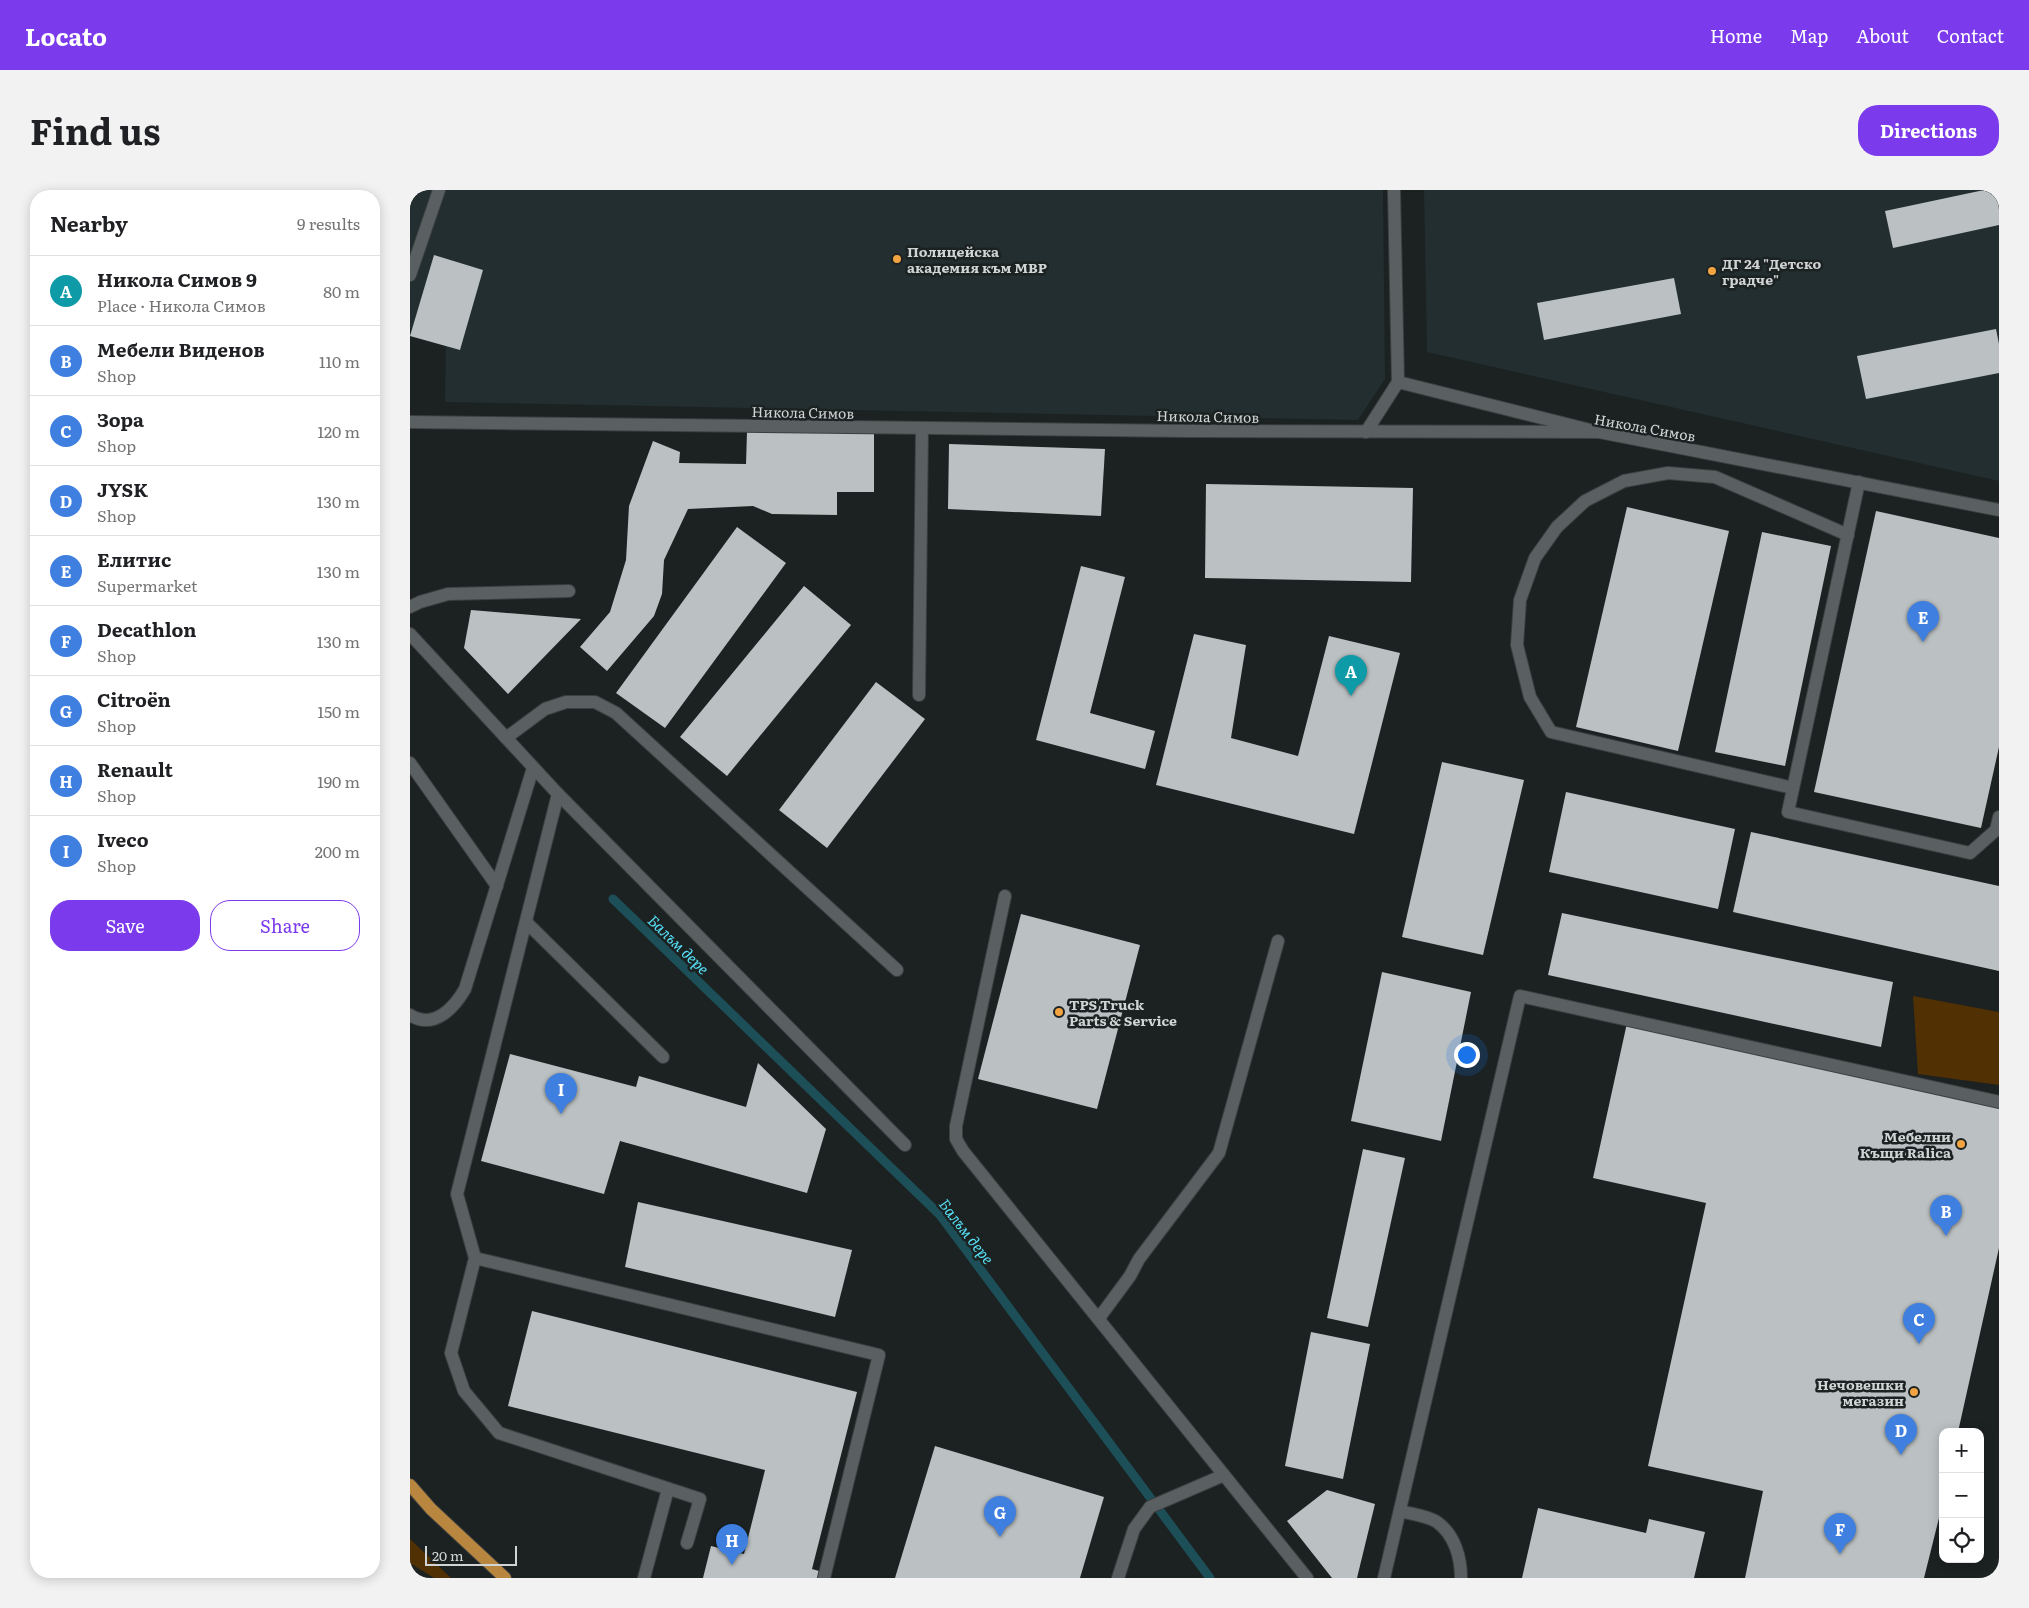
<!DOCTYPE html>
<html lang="en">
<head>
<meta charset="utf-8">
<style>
	:root { --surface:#fff; --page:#f2f2f2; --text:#202124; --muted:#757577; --line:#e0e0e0; --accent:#7c3aed }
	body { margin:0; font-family:Literata,serif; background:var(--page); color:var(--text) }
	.controls { position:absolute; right:15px; bottom:15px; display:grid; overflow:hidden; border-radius:10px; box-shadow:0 2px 12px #0003 }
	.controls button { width:45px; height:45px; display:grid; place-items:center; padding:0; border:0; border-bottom:1px solid var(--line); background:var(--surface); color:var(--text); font:25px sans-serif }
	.scale { position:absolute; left:15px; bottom:12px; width:92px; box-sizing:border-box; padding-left:5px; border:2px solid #d1d4d5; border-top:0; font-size:14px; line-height:18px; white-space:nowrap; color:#d1d4d5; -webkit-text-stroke:4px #1c2121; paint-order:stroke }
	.you { position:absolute; left:1056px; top:864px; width:18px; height:18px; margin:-12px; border:4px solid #fff; border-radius:50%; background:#1a73e8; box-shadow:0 0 0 8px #1a73e833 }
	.badge { display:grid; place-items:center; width:32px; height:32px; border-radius:50%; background:var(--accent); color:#fff; font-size:16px; font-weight:700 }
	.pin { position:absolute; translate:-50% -41px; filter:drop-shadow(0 1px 2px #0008) }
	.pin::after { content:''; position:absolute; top:26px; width:18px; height:15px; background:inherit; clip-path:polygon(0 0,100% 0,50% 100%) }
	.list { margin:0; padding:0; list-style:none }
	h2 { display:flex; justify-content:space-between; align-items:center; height:65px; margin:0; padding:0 20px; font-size:21px }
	h2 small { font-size:16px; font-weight:400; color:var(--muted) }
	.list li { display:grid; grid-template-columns:32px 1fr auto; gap:15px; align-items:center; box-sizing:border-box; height:70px; padding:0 20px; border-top:1px solid var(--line) }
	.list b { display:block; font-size:19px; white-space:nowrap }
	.list p { margin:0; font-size:16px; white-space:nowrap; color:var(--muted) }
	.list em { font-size:16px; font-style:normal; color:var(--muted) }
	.actions { display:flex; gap:10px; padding:15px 20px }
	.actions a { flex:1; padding:11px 0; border:1px solid var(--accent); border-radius:20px; text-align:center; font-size:18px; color:var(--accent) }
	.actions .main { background:var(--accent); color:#fff }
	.icon { flex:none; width:28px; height:28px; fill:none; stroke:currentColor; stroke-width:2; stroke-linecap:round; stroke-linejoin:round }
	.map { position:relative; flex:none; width:1589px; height:1388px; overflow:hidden; border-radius:20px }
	header { display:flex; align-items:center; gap:30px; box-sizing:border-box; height:70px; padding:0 25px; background:var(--accent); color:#fff }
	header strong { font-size:24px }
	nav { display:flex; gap:28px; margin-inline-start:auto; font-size:18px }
	.intro { display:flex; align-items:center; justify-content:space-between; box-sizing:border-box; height:120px; padding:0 30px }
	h1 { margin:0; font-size:35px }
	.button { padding:12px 22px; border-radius:20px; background:var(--accent); color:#fff; font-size:18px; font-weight:700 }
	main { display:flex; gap:30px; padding:0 30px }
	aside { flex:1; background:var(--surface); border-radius:20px; box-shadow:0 2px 12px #0003 }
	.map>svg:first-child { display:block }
	.built { fill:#222e30 }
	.green { fill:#513003 }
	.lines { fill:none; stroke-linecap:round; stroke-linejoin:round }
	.stream { stroke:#1d4f58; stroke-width:9 }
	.building { fill:#bbc0c2 }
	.lane-casing { stroke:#3c3f40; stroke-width:14 }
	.street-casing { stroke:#3c3f40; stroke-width:14 }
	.primary-casing { stroke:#3c3f40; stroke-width:14 }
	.lane { stroke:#5a6061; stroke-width:12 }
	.street { stroke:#5a6061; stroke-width:12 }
	.primary { stroke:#b8863f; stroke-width:12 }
	.poi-dot { fill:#f3a442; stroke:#1c2121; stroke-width:2 }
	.labels { text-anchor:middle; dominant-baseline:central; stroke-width:5; stroke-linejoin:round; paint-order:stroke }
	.poi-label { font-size:14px; font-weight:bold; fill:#d1d4d5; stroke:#1c2121; text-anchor:start }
	.street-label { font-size:14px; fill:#d1d4d5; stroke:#1c2121 }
	.water-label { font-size:15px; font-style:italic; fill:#56e0f7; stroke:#1c2121 }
</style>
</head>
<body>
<header>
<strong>Locato</strong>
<nav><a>Home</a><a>Map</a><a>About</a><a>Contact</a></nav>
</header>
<div class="intro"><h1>Find us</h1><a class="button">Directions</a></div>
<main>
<aside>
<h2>Nearby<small>9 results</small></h2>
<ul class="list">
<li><span class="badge" style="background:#0f9aa8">A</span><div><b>Никола Симов 9</b><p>Place · Никола Симов</p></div><em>80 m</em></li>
<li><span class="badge" style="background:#3f7fe0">B</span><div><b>Мебели Виденов</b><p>Shop</p></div><em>110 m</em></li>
<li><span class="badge" style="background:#3f7fe0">C</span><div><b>Зора</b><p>Shop</p></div><em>120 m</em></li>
<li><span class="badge" style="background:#3f7fe0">D</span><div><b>JYSK</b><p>Shop</p></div><em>130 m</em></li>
<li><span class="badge" style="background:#3f7fe0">E</span><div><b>Елитис</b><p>Supermarket</p></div><em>130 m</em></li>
<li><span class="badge" style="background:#3f7fe0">F</span><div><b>Decathlon</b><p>Shop</p></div><em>130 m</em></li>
<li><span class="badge" style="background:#3f7fe0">G</span><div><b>Citroën</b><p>Shop</p></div><em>150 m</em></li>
<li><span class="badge" style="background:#3f7fe0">H</span><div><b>Renault</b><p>Shop</p></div><em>190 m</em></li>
<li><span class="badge" style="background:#3f7fe0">I</span><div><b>Iveco</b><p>Shop</p></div><em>200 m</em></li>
</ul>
<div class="actions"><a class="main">Save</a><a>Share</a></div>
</aside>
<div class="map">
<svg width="1589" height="1388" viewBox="0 0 1589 1388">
	<rect width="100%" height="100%" fill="#1c2121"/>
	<g class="built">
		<path d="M 0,0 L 973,0 L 975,189 L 948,230 L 35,212 L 36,148 L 0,138 Z"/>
		<path d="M 1014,0 L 1589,0 L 1589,291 L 1017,162 Z"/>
	</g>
	<g class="green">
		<path d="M 1503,806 L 1589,822 L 1589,895 L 1508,884 Z"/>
		<path d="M 0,1349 L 41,1388 L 24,1388 L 0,1373 Z"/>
	</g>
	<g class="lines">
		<path class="stream" d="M 203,709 L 530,1025 L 800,1388"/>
	</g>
	<g class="building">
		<path d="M 1574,0 L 1589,0 L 1589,35 L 1483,58 L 1475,21 Z"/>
		<path d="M 24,65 L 73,80 L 50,160 L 0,146 Z"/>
		<path d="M 1264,88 L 1271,124 L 1134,150 L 1127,113 Z"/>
		<path d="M 1586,139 L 1589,154 L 1589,183 L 1456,209 L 1447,166 Z"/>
		<path d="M 337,242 L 464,243 L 464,302 L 427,302 L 427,325 L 362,324 L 343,316 L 278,319 L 254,370 L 252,404 L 244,426 L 197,481 L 170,457 L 200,422 L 216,370 L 219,316 L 243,251 L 270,262 L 269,273 L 336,274 Z"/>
		<path d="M 539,254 L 695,259 L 691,326 L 538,319 Z"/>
		<path d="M 796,294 L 1003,298 L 1001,392 L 795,388 Z"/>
		<path d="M 1217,317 L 1319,341 L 1268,561 L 1166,537 Z"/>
		<path d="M 1466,321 L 1589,348 L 1589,557 L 1571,638 L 1404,602 Z"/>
		<path d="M 327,337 L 376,373 L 255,538 L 206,503 Z"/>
		<path d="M 1352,342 L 1421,356 L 1375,576 L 1305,562 Z"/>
		<path d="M 671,376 L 715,387 L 680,523 L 745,541 L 735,579 L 626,550 Z"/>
		<path d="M 394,396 L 441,435 L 317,586 L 270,547 Z"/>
		<path d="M 61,420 L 171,429 L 98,504 L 54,458 Z"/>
		<path d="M 784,444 L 836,455 L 821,548 L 888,566 L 919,446 L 990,463 L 944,644 L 746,595 Z"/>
		<path d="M 466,492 L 515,529 L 417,658 L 369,620 Z"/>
		<path d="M 1032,572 L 1114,590 L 1073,765 L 992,747 Z"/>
		<path d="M 1156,602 L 1325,639 L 1308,719 L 1139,682 Z"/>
		<path d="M 1341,642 L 1589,696 L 1589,781 L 1323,722 Z"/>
		<path d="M 1152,723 L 1483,792 L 1471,857 L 1138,785 Z"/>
		<path d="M 611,724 L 730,755 L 687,919 L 568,889 Z"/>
		<path d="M 972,782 L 1061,802 L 1031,951 L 941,931 Z"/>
		<path d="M 1217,833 L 1589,915 L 1589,1058 L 1548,1242 L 1533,1242 L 1533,1312 L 1514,1388 L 1335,1388 L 1353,1301 L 1238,1276 L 1296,1013 L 1183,988 Z"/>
		<path d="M 100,864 L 226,897 L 229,886 L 336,917 L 348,873 L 416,939 L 397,1003 L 210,951 L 194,1004 L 71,971 Z"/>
		<path d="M 953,959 L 995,968 L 958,1137 L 917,1128 Z"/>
		<path d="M 228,1012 L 442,1060 L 425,1127 L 215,1077 Z"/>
		<path d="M 122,1121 L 447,1202 L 402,1379 L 409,1381 L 408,1388 L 293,1388 L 301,1356 L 334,1364 L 355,1280 L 98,1216 Z"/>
		<path d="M 901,1142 L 960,1154 L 933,1289 L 875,1276 Z"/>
		<path d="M 525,1256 L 694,1307 L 670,1388 L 485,1388 Z"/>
		<path d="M 917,1300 L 965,1314 L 947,1388 L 922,1388 L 877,1331 Z"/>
		<path d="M 1128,1318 L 1236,1343 L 1239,1329 L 1295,1342 L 1284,1388 L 1112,1388 Z"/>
	</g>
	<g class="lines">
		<defs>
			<g id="lane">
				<path d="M 984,0 L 988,192"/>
				<path d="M 0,85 L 29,0"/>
				<path d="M 956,242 L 988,192 L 1180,240"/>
				<path d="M 1449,292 L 1378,622 L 1560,663 L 1586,640 L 1589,627"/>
				<path d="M 0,417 L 10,412 L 38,404 L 159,401"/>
				<path d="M 0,444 L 148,604 L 495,955"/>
				<path d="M 509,505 L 512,238"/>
				<path d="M 96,548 L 135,519 L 156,512 L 185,512 L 206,523 L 487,780"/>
				<path d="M 0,573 L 87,696"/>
				<path d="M 1383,598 L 1141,542 L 1120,507 L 1107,455 L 1110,410 L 1125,368 L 1147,337 L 1175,311 L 1214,291 L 1258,283 L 1305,287 L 1438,345"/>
				<path d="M 148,604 L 47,1004 L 65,1068 L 41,1163 L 54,1201 L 89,1243 L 290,1309 L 277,1353"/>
				<path d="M 595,706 L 546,936 L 546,949 L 553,961 L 897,1388"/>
				<path d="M 116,732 L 253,867"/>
				<path d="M 0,825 C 24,840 44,818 55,799 L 123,578"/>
				<path d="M 65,1068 L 469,1165 L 414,1388"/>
				<path d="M 689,1128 L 720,1086 L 729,1069 L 809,963 L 868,751"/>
				<path d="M 990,1321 C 1001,1324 1018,1326 1027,1332 C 1045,1345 1051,1368 1051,1388"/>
				<path d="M 234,1388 L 258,1299"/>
				<path d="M 708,1388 L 724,1339 L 740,1317 L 814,1285"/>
				<path d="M 974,1388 L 1110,806 L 1589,912"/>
			</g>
			<path id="street" d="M 0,232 L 777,241 L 1189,242 L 1589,320"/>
			<path id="primary" d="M 0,1295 L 21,1319 L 95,1388"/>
		</defs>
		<use href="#lane" class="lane-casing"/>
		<use href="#street" class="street-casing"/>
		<use href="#primary" class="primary-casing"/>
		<use href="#lane" class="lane"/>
		<use href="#street" class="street"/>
		<use href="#primary" class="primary"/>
	</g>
	<g class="poi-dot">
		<circle cx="487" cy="69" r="5"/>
		<circle cx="1302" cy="81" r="5"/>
		<circle cx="649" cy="822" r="5"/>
		<circle cx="1551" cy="954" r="5"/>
		<circle cx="1504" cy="1202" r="5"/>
	</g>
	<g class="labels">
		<g class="poi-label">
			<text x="497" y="61">Полицейска<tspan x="497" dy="16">академия към МВР</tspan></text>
			<text x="1312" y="73">ДГ 24 "Детско<tspan x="1312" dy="16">градче"</tspan></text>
			<text x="659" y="814">TPS Truck<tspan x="659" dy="16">Parts &amp; Service</tspan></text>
			<text x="1541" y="946" text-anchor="end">Мебелни<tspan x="1541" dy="16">Къщи Ralica</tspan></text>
			<text x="1494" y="1194" text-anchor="end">Нечовешки<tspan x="1494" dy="16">мегазин</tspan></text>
		</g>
		<g class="street-label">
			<text transform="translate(393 222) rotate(1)">Никола Симов</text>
			<text transform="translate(798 226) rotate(1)">Никола Симов</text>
			<text transform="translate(1235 237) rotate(10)">Никола Симов</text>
		</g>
		<g class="water-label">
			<text transform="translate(269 754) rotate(44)">Балъм дере</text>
			<text transform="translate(557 1041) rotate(52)">Балъм дере</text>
		</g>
	</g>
</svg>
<div class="controls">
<button>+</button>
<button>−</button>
<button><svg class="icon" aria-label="locate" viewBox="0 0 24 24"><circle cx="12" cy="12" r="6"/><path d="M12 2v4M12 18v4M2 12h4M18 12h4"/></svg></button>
</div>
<div class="scale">20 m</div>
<div class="you"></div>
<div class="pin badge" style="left:941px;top:506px;background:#0f9aa8">A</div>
<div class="pin badge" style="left:1536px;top:1046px;background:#3f7fe0">B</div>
<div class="pin badge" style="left:1509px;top:1154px;background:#3f7fe0">C</div>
<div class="pin badge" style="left:1491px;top:1265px;background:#3f7fe0">D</div>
<div class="pin badge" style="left:1513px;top:452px;background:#3f7fe0">E</div>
<div class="pin badge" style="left:1430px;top:1364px;background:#3f7fe0">F</div>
<div class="pin badge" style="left:590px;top:1347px;background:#3f7fe0">G</div>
<div class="pin badge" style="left:322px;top:1375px;background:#3f7fe0">H</div>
<div class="pin badge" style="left:151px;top:924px;background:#3f7fe0">I</div>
</div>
</main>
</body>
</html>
